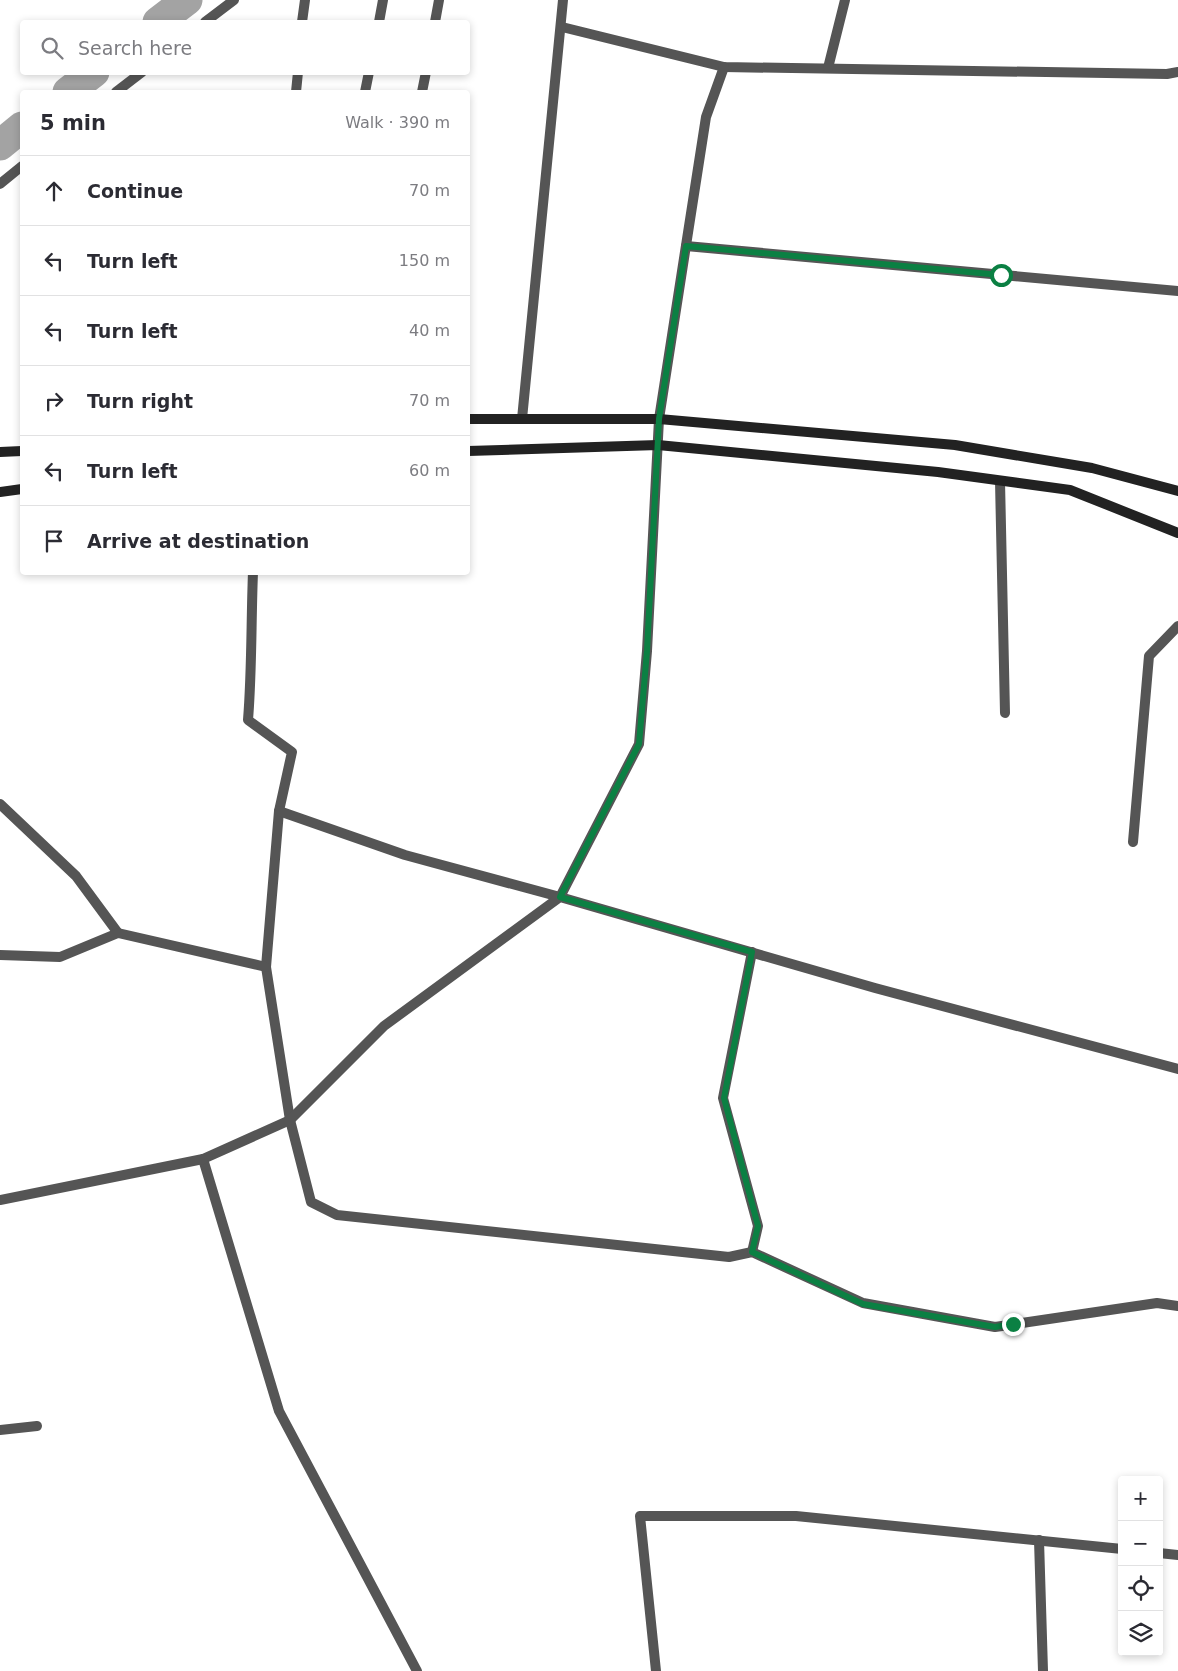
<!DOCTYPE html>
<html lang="en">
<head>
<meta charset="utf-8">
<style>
	:root { --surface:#fff; --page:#f7f7f7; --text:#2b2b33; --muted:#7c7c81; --line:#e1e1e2 }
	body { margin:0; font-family:"DejaVu Sans",sans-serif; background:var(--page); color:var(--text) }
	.controls { position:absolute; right:15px; bottom:15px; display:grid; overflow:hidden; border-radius:5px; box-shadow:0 2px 8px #0003 }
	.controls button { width:45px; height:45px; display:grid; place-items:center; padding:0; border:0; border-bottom:1px solid var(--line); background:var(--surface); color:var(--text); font:25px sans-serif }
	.stop { position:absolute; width:15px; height:15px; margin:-11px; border:4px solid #0b8043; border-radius:50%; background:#fff }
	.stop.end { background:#0b8043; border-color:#fff; box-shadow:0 1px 5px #0008 }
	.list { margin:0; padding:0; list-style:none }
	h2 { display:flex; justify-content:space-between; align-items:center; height:65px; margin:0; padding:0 20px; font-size:21px }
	h2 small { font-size:16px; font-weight:400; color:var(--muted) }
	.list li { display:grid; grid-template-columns:32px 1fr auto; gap:15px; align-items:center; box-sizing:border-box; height:70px; padding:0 20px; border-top:1px solid var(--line) }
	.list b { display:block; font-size:19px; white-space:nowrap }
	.list em { font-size:16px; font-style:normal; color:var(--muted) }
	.icon { flex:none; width:28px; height:28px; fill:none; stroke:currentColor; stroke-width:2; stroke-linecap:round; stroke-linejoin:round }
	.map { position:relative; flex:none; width:1178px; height:1671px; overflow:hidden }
	.search { position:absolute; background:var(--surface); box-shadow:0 2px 8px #0003; left:20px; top:20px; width:450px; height:55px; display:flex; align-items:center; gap:12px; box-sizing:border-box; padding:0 18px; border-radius:5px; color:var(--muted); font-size:19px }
	.panel { position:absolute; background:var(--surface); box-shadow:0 2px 8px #0003; left:20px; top:90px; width:450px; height:485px; border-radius:5px }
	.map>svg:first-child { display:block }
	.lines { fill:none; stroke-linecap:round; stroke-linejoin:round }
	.canal { stroke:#a3a3a3; stroke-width:31 }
	.street { stroke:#555; stroke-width:10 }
	.secondary { stroke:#222; stroke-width:10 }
	.route { stroke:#0b8043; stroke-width:6 }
</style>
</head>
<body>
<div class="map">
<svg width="1178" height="1671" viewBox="0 0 1178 1671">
	<rect width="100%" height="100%" fill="#fff"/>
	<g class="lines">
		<g class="canal">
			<path d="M 158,22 L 187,0"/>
			<path d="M 68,92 L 94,72"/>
			<path d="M 0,145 L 22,127"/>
		</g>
		<g class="street">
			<path d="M 205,22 L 234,0"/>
			<path d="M 302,22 L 305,0"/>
			<path d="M 379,22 L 383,0"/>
			<path d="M 435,22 L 439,0"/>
			<path d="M 562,27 L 724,67 L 1167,74 L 1178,72"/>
			<path d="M 828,68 L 845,0"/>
			<path d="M 116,92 L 142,72"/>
			<path d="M 296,92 L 298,72"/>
			<path d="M 365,92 L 369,72"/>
			<path d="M 422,92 L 426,72"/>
			<path d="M 0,184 L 22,166"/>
			<path d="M 686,246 L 1178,291"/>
			<path d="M 522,419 L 563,0"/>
			<path d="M 1000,481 L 1005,713"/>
			<path d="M 253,572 C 251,622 252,671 248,720 L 292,752 L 279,811 L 266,967 L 290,1120 L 311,1202 L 337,1215 L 729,1257 L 752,1252 L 863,1303 L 995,1327 L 1157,1303 L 1178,1306"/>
			<path d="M 0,804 L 76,876 L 118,933"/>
			<path d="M 279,811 L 405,855 L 560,897 L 639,744 L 647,651 L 659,419 L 706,117 L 724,67"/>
			<path d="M 1133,842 L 1149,656 L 1178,626"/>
			<path d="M 752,952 L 723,1098 L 758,1226 L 752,1252"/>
			<path d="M 0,955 L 60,957 L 118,933 L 266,967"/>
			<path d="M 203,1159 L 279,1411 L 417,1671"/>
			<path d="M 0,1200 L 203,1159 L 290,1120 L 384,1026 L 560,897 L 875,988 L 1178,1069"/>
			<path d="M 0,1430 L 37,1426"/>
			<path d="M 1039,1540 L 1043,1671"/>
			<path d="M 1159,1553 L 1178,1555"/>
			<path d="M 656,1671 L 640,1516 L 796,1516 L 1122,1549"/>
		</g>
		<g class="secondary">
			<path d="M 468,419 L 659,419 L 955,445 L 1092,468 L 1178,491"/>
			<path d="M 468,451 L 658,445 L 938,472 L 1070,490 L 1178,533"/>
			<path d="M 0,452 L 22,451"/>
			<path d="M 0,492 L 22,489"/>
		</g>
	</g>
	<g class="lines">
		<path class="route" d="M 1001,275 L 686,246 L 659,419 L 647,651 L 639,744 L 560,897 L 752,952 L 724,1098 L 758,1226 L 752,1252 L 863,1304 L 995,1327 L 1013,1324"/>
	</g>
</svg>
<div class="controls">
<button>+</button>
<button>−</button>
<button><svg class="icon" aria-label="locate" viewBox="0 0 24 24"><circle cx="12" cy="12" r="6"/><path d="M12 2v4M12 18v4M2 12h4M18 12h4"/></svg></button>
<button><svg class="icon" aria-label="layers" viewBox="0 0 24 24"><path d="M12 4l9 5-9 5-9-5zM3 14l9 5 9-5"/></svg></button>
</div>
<div class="stop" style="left:1001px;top:275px"></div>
<div class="stop end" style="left:1013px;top:1324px"></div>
<div class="search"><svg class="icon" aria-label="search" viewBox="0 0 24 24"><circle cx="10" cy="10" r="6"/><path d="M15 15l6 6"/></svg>Search here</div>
<section class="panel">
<h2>5 min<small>Walk · 390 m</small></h2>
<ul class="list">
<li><svg class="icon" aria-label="ahead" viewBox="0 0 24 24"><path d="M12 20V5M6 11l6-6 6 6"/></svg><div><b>Continue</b></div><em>70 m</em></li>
<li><svg class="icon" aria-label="left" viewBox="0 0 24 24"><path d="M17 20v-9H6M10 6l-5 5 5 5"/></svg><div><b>Turn left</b></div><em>150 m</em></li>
<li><svg class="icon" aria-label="left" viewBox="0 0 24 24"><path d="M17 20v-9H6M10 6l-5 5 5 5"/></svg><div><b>Turn left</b></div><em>40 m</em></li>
<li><svg class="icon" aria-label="right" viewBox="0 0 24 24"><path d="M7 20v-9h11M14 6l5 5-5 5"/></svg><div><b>Turn right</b></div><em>70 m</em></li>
<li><svg class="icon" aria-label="left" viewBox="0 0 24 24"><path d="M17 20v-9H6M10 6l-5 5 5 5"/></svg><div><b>Turn left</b></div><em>60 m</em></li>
<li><svg class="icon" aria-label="arrive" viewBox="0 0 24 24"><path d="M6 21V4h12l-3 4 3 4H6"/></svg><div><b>Arrive at destination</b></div></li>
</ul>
</section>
</div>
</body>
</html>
